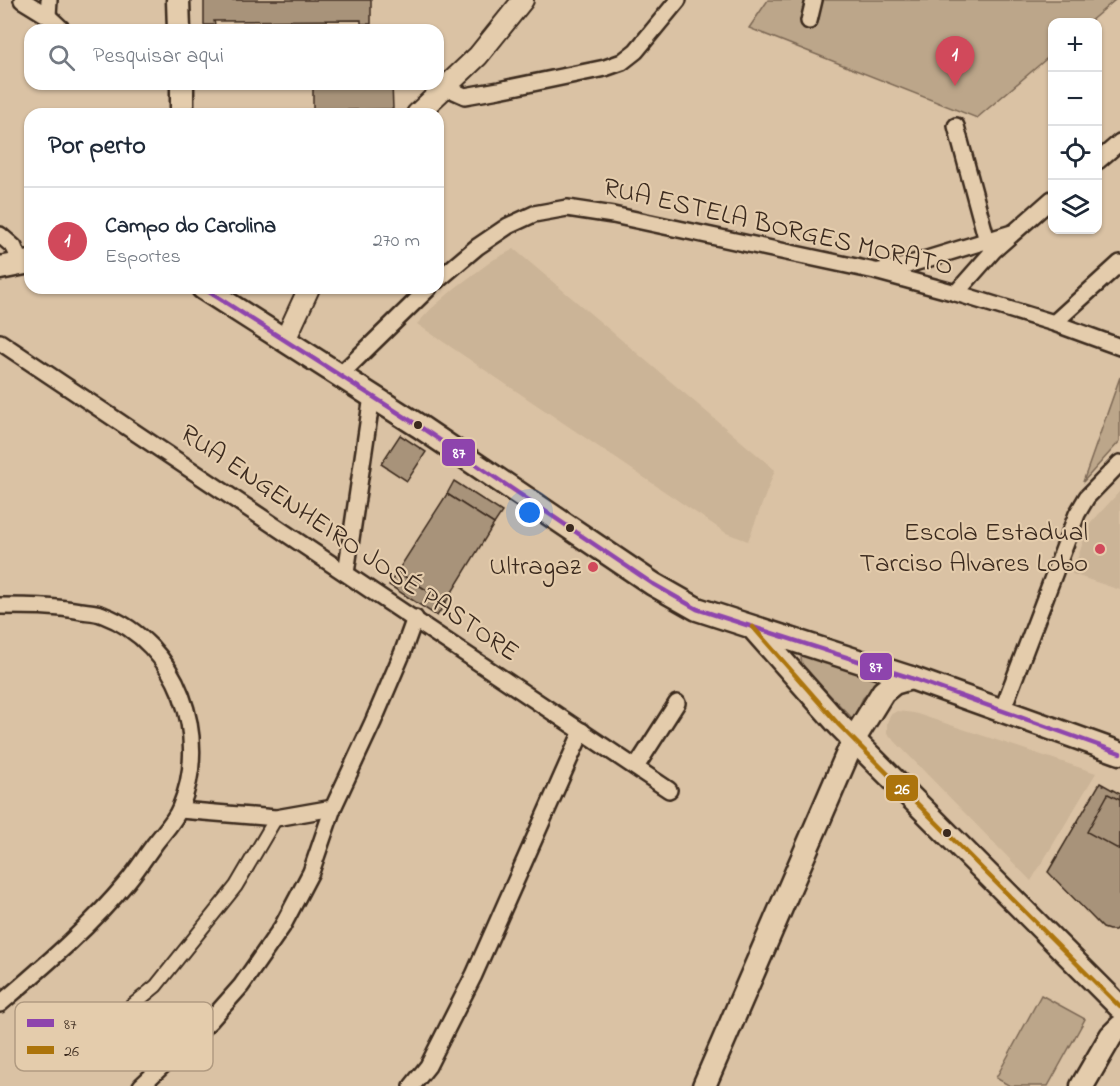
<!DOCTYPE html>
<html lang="pt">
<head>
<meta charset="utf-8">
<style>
	:root { --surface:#fff; --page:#f6f6f7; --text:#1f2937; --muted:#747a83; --line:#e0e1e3; --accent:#d1495b }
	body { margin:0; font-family:"Indie Flower",sans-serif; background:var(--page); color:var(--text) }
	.controls { position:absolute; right:18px; top:18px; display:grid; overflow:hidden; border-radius:12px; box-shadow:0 2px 4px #0004 }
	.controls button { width:54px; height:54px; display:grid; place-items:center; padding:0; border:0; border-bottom:2px solid var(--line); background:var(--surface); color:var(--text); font:30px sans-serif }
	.you { position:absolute; left:530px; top:513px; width:21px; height:21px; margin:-15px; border:4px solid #fff; border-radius:50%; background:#1a73e8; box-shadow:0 0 0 9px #1a73e833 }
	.badge { display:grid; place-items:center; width:39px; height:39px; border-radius:50%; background:var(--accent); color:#fff; font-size:20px; font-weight:700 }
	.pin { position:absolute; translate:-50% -50px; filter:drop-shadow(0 2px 3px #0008) }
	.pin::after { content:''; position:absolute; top:32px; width:21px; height:18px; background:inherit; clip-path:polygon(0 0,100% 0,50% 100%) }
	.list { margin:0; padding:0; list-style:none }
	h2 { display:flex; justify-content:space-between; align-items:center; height:78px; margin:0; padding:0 24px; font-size:26px }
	h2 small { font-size:20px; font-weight:400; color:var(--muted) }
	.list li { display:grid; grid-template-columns:39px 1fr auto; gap:18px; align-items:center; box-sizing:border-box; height:108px; padding:0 24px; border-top:2px solid var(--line) }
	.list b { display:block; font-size:22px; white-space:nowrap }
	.list p { margin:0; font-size:20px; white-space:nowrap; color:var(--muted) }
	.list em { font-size:20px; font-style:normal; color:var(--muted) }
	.icon { flex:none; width:33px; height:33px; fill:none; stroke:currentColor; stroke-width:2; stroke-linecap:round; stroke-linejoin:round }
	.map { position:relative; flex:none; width:1120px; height:1086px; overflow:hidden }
	.search { position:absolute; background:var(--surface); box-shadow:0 2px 4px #0004; left:24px; top:24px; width:420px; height:66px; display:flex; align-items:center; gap:15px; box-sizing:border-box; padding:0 21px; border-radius:18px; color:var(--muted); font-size:22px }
	.panel { position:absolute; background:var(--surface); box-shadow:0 2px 4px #0004; left:24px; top:108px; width:420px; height:186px; border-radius:18px }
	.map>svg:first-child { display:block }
	.built { fill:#cbb497 }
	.green { fill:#bca68a; stroke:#7c6854; stroke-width:1.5 }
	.building { fill:#a8937a; stroke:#3b2a1e; stroke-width:1.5 }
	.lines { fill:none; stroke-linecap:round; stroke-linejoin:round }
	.pedestrian-casing { stroke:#3b2a1e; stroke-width:16 }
	.minor-casing { stroke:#3b2a1e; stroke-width:20 }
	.tertiary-casing { stroke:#3b2a1e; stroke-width:24 }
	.secondary-casing { stroke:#3b2a1e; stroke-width:27 }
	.pedestrian { stroke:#e4ccac; stroke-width:12 }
	.minor { stroke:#e4ccac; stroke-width:15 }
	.tertiary { stroke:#e4ccac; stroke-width:20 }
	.secondary { stroke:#e4ccac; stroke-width:22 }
	.bus-1-casing { stroke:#e4ccac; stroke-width:9 }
	.bus-2-casing { stroke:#e4ccac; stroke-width:9 }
	.bus-1 { stroke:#8e44ad; stroke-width:4.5 }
	.bus-2 { stroke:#ac740c; stroke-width:4.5 }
	.bus-dot { fill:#3b2a1e; stroke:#e4ccac; stroke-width:2 }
	.poi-dot { fill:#d1495b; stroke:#e4ccac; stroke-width:2 }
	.labels { text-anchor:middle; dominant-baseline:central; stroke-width:4.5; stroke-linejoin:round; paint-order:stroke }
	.street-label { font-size:27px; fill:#3b2a1e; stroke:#e4ccac }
	.poi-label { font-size:27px; fill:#3b2a1e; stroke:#e4ccac; text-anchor:end }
	.key { fill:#e4ccac; stroke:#b19b81; stroke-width:1.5 }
	.key-label { font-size:16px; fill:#3b2a1e }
	.line-badge { stroke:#e4ccac; stroke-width:2 }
	.badge-label { font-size:16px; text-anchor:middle; font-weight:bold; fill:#fff }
</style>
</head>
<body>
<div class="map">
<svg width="1120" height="1086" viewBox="0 0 1120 1086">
	<rect width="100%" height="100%" fill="#dac2a4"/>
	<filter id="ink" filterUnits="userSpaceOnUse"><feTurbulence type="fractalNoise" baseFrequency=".0167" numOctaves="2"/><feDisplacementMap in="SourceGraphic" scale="12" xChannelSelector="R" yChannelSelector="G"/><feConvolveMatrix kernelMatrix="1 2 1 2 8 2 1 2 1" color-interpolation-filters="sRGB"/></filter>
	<g filter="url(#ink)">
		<g class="built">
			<path d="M 514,249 L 775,470 L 748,541 L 726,533 L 417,324 L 431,309 L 455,288 L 493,260 Z"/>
			<path d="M 1120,491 L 1120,590 L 1072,574 L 1089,525 Z"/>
			<path d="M 897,711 L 914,713 L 1096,773 L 1031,881 L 887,733 L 887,723 L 890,715 Z"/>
		</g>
		<g class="green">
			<path d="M 768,0 L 1115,0 L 1089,22 L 1052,22 L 1052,54 L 977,118 L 749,28 Z"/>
			<path d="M 1120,377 L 1120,441 L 1083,482 Z"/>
			<path d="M 805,653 L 883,680 L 863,698 L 853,719 L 802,666 L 801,657 Z"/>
			<path d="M 1041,995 L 1085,1019 L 1048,1086 L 1010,1086 L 996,1078 Z"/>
		</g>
		<g class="building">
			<path d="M 204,0 L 371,0 L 371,24 L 361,24 L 361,20 L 214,21 L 215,25 L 204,25 Z"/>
			<path d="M 313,84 L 392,84 L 393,109 L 313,111 Z"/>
			<path d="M 400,435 L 426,452 L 407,481 L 381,464 Z"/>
			<path d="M 454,481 L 502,512 L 494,524 L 447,494 Z"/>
			<path d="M 447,494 L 494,524 L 446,602 L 397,572 Z"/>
			<path d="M 397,572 L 446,602 L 437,616 L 389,585 Z"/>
			<path d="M 1100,783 L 1120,794 L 1120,925 L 1115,930 L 1109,930 L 1103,928 L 1048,872 Z"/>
			<path d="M 1108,794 L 1120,800 L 1120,850 L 1087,832 Z"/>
		</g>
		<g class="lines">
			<defs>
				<path id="pedestrian" d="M 129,1008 L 156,986 L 236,886 L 276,818"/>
				<g id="minor">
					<path d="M 22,0 L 48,16 L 63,30"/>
					<path d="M 48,16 L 49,0"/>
					<path d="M 809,21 L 814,0"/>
					<path d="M 445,87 L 465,96 L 499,90 L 605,68 L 622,62 L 636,51 L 678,0"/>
					<path d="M 956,126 L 987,241 L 992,248"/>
					<path d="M 1098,161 L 1120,142"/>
					<path d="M 0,235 L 14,247 L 21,264"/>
					<path d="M 879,271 L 904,266 L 1012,233"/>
					<path d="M 438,280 L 477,247 L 508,226 L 534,214 L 567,208 L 613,215 L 875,271 L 956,293 L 1054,323 L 1120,347"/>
					<path d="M 956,293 L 994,250 L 1052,199"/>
					<path d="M 1054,323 L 1120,263"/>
					<path d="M 0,342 L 669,790"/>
					<path d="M 340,375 L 429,288"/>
					<path d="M 346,573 L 372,396"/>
					<path d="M 0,606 C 28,606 54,606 81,611 C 88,612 97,612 103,615 C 178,643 211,737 180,808 C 175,821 162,834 154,845 C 145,857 137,870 127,882 C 90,927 44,966 0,1004"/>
					<path d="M 1002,711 L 1077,514 L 1087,497 L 1120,463"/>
					<path d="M 636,767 L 677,703"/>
					<path d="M 180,810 L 276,818 L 333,808"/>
					<path d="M 141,1086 L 210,1021 L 241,986 L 282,927 L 311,872 L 333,808 L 373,722 L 402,654 L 415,618"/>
					<path d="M 412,1086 L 428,1066 L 474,975 L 582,731"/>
				</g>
				<g id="tertiary">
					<path d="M 417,114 L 478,56 L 523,0"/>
					<path d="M 285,340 L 309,288"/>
				</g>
				<g id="secondary">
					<path d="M 178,0 L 179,30"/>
					<path d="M 182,84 L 182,114"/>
					<path d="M 0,268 L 30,262"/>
					<path d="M 203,288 L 419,426 L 653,584 L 697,609 L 911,678 L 1120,753"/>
					<path d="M 753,628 L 839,725 L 1120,1007"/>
					<path d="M 704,1086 L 854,739 L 883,692 L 894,683 L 911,678"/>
					<path d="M 1082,1086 L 1111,1036 L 1120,1027"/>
				</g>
			</defs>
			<use href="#pedestrian" class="pedestrian-casing"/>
			<use href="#minor" class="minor-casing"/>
			<use href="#tertiary" class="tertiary-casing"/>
			<use href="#secondary" class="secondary-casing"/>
			<use href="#pedestrian" class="pedestrian"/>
			<use href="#minor" class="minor"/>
			<use href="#tertiary" class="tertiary"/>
			<use href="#secondary" class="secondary"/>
			<defs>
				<path id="bus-1" d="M 203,288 L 419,426 L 653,584 L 697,609 L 911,678 L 1120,753"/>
				<path id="bus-2" d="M 753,627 L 839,725 L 1120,1007"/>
			</defs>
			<use href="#bus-1" class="bus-1-casing"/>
			<use href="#bus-2" class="bus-2-casing"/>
			<use href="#bus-1" class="bus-1"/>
			<use href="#bus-2" class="bus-2"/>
		</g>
	</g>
	<g class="bus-dot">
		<circle cx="418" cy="425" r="5"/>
		<circle cx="570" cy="528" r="5"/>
		<circle cx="947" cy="833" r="5"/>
	</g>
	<g class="poi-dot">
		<circle cx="1100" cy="549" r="6"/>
		<circle cx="593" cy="567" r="6"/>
	</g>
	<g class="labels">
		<g class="street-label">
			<text transform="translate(778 228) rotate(13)">RUA ESTELA BORGES MORATO</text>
			<text transform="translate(349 544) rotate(34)">RUA ENGENHEIRO JOSÉ PASTORE</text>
		</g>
		<g class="poi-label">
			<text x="1088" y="533">Escola Estadual<tspan x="1088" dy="31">Tarciso Alvares Lobo</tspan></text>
			<text x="581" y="567">Ultragaz</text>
		</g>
	</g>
	<rect x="15" y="1002" width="198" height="69" rx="9" class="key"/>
	<rect x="27" y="1019" width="27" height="8" fill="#8e44ad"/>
	<rect x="27" y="1046" width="27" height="8" fill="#ac740c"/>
	<g class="key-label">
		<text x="64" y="1029">87</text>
		<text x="64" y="1056">26</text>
	</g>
	<g class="line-badge">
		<rect x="441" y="438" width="35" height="29" rx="6" fill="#8e44ad"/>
		<rect x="859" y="652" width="34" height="29" rx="6" fill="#8e44ad"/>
		<rect x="885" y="774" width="34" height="28" rx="6" fill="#ac740c"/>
	</g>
	<g class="badge-label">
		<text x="459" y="458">87</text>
		<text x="876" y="672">87</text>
		<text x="902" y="794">26</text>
	</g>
</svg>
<div class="controls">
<button>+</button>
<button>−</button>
<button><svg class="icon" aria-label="locate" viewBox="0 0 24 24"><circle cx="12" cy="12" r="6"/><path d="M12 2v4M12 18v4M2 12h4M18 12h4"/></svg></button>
<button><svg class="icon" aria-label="layers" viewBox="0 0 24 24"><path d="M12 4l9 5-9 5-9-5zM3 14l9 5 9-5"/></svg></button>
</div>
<div class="you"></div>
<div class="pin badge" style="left:955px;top:86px">1</div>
<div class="search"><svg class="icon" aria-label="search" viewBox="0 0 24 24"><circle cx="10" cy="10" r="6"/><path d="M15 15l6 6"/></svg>Pesquisar aqui</div>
<section class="panel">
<h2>Por perto<small></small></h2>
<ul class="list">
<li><span class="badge">1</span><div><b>Campo do Carolina</b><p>Esportes</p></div><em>270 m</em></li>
</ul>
</section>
</div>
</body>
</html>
